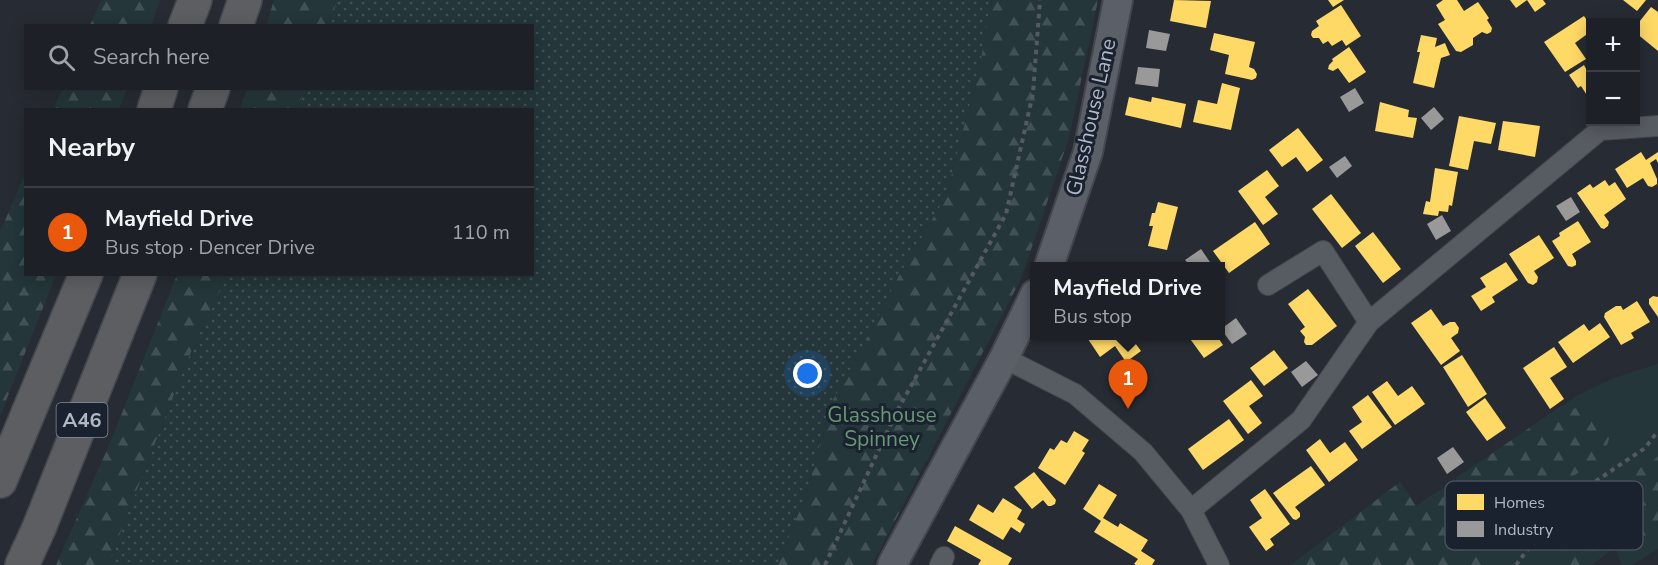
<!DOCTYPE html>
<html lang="en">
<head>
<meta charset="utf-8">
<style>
	:root { --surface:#1d2127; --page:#25292f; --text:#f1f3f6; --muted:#a0a3a7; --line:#3b3e44; --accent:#ea580c }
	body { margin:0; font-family:"Nunito Sans",sans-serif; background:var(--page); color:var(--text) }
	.controls { position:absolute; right:18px; top:18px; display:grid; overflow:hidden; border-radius:0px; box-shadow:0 3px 15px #0003 }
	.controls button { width:54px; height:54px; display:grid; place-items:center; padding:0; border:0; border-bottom:2px solid var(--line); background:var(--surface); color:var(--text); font:30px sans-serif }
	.you { position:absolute; left:808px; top:374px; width:21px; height:21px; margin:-15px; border:4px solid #fff; border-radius:50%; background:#1a73e8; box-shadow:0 0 0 9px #1a73e833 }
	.badge { display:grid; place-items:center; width:39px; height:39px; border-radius:50%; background:var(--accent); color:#fff; font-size:20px; font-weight:700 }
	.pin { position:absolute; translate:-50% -50px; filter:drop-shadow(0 2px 3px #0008) }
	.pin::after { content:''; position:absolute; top:32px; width:21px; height:18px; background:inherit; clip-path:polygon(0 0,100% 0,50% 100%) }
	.popup { position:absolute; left:1030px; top:262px; width:195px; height:78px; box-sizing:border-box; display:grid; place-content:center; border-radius:0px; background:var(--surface); filter:drop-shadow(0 2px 4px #0005); font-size:20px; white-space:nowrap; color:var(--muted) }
	.popup b { font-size:22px; color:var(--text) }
	.popup::after { content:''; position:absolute; left:50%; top:100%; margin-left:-12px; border:12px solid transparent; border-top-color:var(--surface) }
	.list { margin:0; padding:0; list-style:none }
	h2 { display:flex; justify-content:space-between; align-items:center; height:78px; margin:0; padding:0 24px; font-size:26px }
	h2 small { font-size:20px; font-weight:400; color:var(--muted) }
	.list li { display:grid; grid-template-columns:39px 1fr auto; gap:18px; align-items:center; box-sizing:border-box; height:90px; padding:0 24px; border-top:2px solid var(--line) }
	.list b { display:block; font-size:22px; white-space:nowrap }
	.list p { margin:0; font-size:20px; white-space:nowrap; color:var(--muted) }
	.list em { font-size:20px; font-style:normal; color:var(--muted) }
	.icon { flex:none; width:33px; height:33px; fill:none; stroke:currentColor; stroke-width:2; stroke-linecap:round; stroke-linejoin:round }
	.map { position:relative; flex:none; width:1658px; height:565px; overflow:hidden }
	.search { position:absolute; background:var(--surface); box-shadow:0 3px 15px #0003; left:24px; top:24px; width:510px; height:66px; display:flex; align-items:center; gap:15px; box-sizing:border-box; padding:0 21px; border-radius:0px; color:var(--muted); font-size:22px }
	.panel { position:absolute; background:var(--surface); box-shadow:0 3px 15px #0003; left:24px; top:108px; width:510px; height:168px; border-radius:0px }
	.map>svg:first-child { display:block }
	.grass { fill:#24363a }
	.forest { fill:url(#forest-firs) }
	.park { fill:url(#park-dots) }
	.homes { fill:#ffd966 }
	.industry { fill:#999 }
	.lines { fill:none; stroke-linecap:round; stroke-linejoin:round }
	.street-casing { stroke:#43474d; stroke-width:22 }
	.secondary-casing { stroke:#43474d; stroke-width:32 }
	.highway-casing { stroke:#444850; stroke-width:36 }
	.path { stroke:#545a60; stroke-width:4; stroke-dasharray:4.5 4.5; stroke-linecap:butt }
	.street { stroke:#575b62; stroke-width:20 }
	.secondary { stroke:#5a5f68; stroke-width:28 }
	.highway { stroke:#5c5e62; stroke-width:33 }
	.labels { text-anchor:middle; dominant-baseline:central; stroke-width:6; stroke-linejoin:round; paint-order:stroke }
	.shield { fill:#1a222f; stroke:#838b99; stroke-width:1.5 }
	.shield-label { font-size:20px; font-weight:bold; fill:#b0b8c7 }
	.street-label { font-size:21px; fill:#b0b8c7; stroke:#1a222f }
	.park-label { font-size:21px; fill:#669873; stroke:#1a222f }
	.key { fill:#1a222f; stroke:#474f5d; stroke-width:1.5 }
	.key-label { font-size:16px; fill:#b0b8c7 }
</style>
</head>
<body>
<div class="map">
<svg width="1658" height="565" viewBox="0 0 1658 565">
	<defs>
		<pattern id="forest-firs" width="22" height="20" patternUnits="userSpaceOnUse" patternTransform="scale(1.5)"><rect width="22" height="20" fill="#24363a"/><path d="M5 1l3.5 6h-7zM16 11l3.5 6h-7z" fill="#415155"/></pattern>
		<pattern id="park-dots" width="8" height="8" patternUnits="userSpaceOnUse" patternTransform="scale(1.5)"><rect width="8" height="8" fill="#24363a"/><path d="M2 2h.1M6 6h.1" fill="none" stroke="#415155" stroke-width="1.8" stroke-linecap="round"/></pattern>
	</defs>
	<rect width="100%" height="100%" fill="#272c34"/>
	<path class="grass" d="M 1658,364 L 1658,549 L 1632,565 L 1622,565 L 1615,547 L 1591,565 L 1291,565 L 1400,482 L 1417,506 L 1578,395 L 1614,378 Z"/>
	<g class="forest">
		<path d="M 101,0 L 160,0 L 151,25 L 90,25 Z"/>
		<path d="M 274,0 L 338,0 L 328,25 L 266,26 Z"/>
		<path d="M 991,0 L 1098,0 L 1069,138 L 1021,279 L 872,565 L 778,565 L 808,488 L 830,405 L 865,342 L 898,277 L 946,195 L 980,64 Z"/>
		<path d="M 63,88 L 127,88 L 127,89 L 119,109 L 53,109 Z"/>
		<path d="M 247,89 L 305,89 L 297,109 L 240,110 Z"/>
		<path d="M 25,174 L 26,274 L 56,275 L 0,416 L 0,232 Z"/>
		<path d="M 177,275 L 227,275 L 187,361 L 108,565 L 56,565 L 110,443 Z"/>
		<path d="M 1560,407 L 1592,410 L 1610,435 L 1603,460 L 1565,480 L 1522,499 L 1476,490 L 1456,478 Z"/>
		<path d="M 1658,456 L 1658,541 L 1621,563 L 1615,547 L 1591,565 L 1570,565 L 1560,555 L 1563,520 L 1611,496 L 1623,477 L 1654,460 Z"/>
		<path d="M 1400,482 L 1416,506 L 1435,493 L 1451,497 L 1475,508 L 1492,532 L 1489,565 L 1291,565 Z"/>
	</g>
	<path class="park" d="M 338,0 L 991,0 L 980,64 L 946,196 L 898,277 L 865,342 L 830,405 L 808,488 L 778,565 L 108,565 L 187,361 L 227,275 L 532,274 L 532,110 L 297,109 L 305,89 L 532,88 L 532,26 L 328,25 Z"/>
	<g class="homes">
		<path d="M 1174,0 L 1211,1 L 1206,28 L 1170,21 Z"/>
		<path d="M 1328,0 L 1344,0 L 1333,7 Z"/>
		<path d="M 1443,0 L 1457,0 L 1464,11 L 1478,2 L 1489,18 L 1487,20 L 1492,28 L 1491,32 L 1487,34 L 1482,32 L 1473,38 L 1473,45 L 1461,52 L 1456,51 L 1438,24 L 1445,20 L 1436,5 Z"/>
		<path d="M 1510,0 L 1543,0 L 1546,4 L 1535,12 L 1527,0 L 1516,8 Z"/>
		<path d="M 1623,0 L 1646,0 L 1637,11 Z"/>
		<path d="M 1341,5 L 1361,36 L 1346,46 L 1342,40 L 1332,46 L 1328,41 L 1323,44 L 1319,38 L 1313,38 L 1311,35 L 1312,31 L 1319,26 L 1316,21 Z"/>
		<path d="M 1651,7 L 1658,12 L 1658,51 L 1636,33 L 1638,30 L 1636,26 Z"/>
		<path d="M 1584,16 L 1590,25 L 1590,32 L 1575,43 L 1586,59 L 1565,72 L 1544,42 Z"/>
		<path d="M 1214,33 L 1255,42 L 1249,67 L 1254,69 L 1257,74 L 1256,78 L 1252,80 L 1225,74 L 1229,55 L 1210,50 Z"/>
		<path d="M 1421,35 L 1437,38 L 1435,47 L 1445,43 L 1450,55 L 1441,58 L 1434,88 L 1413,83 L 1420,52 L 1417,52 Z"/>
		<path d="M 1349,47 L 1366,72 L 1349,83 L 1338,68 L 1333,71 L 1328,69 L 1329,65 L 1333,61 L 1332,59 Z"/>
		<path d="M 1584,65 L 1590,76 L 1590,100 L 1581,86 L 1578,88 L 1569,75 Z"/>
		<path d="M 1222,83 L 1240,88 L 1231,130 L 1193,122 L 1198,100 L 1217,104 Z"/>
		<path d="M 1129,97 L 1151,102 L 1152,97 L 1186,104 L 1181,128 L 1125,115 Z"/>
		<path d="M 1380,102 L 1409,110 L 1408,117 L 1417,118 L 1413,138 L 1375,131 Z"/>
		<path d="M 1459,116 L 1496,123 L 1491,144 L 1474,141 L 1468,170 L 1449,166 Z"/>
		<path d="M 1503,121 L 1540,126 L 1535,157 L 1498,150 Z"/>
		<path d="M 1298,128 L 1323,160 L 1307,172 L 1296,157 L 1282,167 L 1269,150 Z"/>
		<path d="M 1641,152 L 1646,160 L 1658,152 L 1658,163 L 1656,159 L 1650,163 L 1657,179 L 1657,184 L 1652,187 L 1648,186 L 1643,178 L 1627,188 L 1615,169 Z"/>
		<path d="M 1435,168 L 1458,172 L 1452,206 L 1449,205 L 1448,212 L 1439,211 L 1438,216 L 1423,214 L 1426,201 L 1430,202 Z"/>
		<path d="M 1267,170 L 1279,186 L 1265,197 L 1278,214 L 1263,225 L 1238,191 Z"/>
		<path d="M 1605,180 L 1609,186 L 1615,182 L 1626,199 L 1604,215 L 1609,222 L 1608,226 L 1604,229 L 1601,228 L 1577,193 L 1590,184 L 1593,188 Z"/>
		<path d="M 1331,194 L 1361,233 L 1342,248 L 1312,209 Z"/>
		<path d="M 1158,202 L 1178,207 L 1167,250 L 1148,246 L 1153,226 L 1149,226 L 1152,213 L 1155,213 Z"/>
		<path d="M 1578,221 L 1591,242 L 1572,254 L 1576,261 L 1576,265 L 1572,267 L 1568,266 L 1552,241 L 1560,236 L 1559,233 Z"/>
		<path d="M 1255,222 L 1270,244 L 1229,273 L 1213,251 Z"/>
		<path d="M 1373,232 L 1401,269 L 1383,283 L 1355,246 Z"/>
		<path d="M 1539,235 L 1554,258 L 1534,271 L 1538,277 L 1537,282 L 1533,285 L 1528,283 L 1509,254 Z"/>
		<path d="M 1506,262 L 1518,280 L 1492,297 L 1495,302 L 1481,311 L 1471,296 L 1486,287 L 1480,278 Z"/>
		<path d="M 1308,289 L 1337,326 L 1312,345 L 1306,345 L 1304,342 L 1305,337 L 1300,331 L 1305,327 L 1288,304 Z"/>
		<path d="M 1653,296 L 1658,297 L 1658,317 L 1649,304 L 1649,299 Z"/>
		<path d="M 1637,301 L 1650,322 L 1631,333 L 1634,338 L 1621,345 L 1604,317 L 1605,313 L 1616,306 L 1621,306 L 1623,310 Z"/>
		<path d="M 1431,309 L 1443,326 L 1450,322 L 1455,322 L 1459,328 L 1458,333 L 1451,338 L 1460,351 L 1441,365 L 1411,323 Z"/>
		<path d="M 1600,323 L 1610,337 L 1573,363 L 1558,342 L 1584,324 L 1589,331 Z"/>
		<path d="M 1086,336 L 1130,336 L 1141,351 L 1126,362 L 1115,346 L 1100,357 Z"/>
		<path d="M 1188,336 L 1217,336 L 1223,345 L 1204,358 Z"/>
		<path d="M 1554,347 L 1567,367 L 1550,378 L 1564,399 L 1550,409 L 1523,368 Z"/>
		<path d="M 1274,350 L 1288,368 L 1264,386 L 1250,368 Z"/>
		<path d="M 1462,355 L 1487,394 L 1468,407 L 1443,367 Z"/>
		<path d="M 1251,380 L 1263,396 L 1249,406 L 1262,423 L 1248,434 L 1223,401 Z"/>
		<path d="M 1387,381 L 1398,396 L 1412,386 L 1425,404 L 1395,425 L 1372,392 Z"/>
		<path d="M 1368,395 L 1392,427 L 1362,449 L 1349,431 L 1362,422 L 1352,407 Z"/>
		<path d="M 1485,398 L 1506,428 L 1487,441 L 1466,412 Z"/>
		<path d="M 1229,419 L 1244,440 L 1203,470 L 1188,449 Z"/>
		<path d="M 1074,431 L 1089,440 L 1082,451 L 1085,453 L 1065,485 L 1038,468 L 1050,448 L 1054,450 L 1061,440 L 1067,443 Z"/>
		<path d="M 1320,439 L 1330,453 L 1345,442 L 1358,460 L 1329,482 L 1306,450 Z"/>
		<path d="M 1311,466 L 1325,485 L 1295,507 L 1300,513 L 1300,517 L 1296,520 L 1293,519 L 1273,493 Z"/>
		<path d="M 1034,472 L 1056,500 L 1055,504 L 1051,506 L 1048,506 L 1043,500 L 1032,509 L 1014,487 Z"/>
		<path d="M 1099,484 L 1117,495 L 1103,518 L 1118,527 L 1120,523 L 1148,540 L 1141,551 L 1155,560 L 1152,565 L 1136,565 L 1134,564 L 1138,559 L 1094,532 L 1101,521 L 1083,509 Z"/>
		<path d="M 1265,489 L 1290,524 L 1270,539 L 1274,545 L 1266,551 L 1249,527 L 1262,518 L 1250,500 Z"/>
		<path d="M 1003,498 L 1022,510 L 1017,519 L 1025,524 L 1020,533 L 1011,527 L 1003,540 L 969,520 L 978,504 L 993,513 Z"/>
		<path d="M 955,526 L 1012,558 L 1008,565 L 978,565 L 981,560 L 947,541 Z"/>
	</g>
	<g class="industry">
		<path d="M 1149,30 L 1170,34 L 1166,51 L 1146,48 Z"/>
		<path d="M 1138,67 L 1160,69 L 1158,87 L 1135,84 Z"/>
		<path d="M 1355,88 L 1364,103 L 1349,112 L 1340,97 Z"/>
		<path d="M 1434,107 L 1444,119 L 1431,130 L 1421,118 Z"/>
		<path d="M 1345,156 L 1352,166 L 1337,178 L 1329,167 Z"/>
		<path d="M 1571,197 L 1580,212 L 1566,221 L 1556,206 Z"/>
		<path d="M 1442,215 L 1451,231 L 1436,240 L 1427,224 Z"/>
		<path d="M 1201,249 L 1212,265 L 1209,266 L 1190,266 L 1185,260 Z"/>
		<path d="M 1236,318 L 1247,334 L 1232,344 L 1221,329 Z"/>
		<path d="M 1306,361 L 1318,375 L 1302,387 L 1291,372 Z"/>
		<path d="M 1453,447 L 1464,462 L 1447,474 L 1437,458 Z"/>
	</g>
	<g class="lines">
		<defs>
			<g id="street">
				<path d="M 1268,285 L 1323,251 L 1369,322"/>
				<path d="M 1004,358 L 1075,394 L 1143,452 L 1191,510 L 1219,565"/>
				<path d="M 1191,510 L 1301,420 L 1369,322 L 1600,130 L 1658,126"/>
				<path d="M 940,565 L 944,557"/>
			</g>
			<g id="secondary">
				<path d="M 1049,266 L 1088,152 L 1118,0"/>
				<path d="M 892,565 L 1004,358 L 1035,294"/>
			</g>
			<g id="highway">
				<path d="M 185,26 L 195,0"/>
				<path d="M 236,26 L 245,0"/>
				<path d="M 154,110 L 161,88"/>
				<path d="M 205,110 L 213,88"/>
				<path d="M 0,481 L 86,274"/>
				<path d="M 22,565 L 39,528 L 140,274"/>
			</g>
		</defs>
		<use href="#street" class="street-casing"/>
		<use href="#secondary" class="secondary-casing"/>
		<use href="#highway" class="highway-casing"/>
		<g class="path">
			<path d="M 825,565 L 896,413 L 1006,214 L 1033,93 L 1040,0"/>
			<path d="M 1516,565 L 1562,504 L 1645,448 L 1658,431"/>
		</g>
		<use href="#street" class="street"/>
		<use href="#secondary" class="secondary"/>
		<use href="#highway" class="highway"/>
	</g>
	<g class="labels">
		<rect class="shield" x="56.5" y="403" width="51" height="34" rx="4.5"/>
		<g class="shield-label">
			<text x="82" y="420">A46</text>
		</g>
		<g class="street-label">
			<text transform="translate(1091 117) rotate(-77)">Glasshouse Lane</text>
		</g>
		<g class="park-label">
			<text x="882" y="415">Glasshouse<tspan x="882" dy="24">Spinney</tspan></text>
		</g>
	</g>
	<rect x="1445" y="481" width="198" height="69" rx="9" class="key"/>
	<rect x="1457" y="494" width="27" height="16" fill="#ffd966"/>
	<rect x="1457" y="521" width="27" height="16" fill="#999"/>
	<g class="key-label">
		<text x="1494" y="508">Homes</text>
		<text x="1494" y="535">Industry</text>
	</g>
</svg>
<div class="controls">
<button>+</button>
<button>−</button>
</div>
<div class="you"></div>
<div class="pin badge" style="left:1128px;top:409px">1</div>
<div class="popup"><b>Mayfield Drive</b>Bus stop</div>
<div class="search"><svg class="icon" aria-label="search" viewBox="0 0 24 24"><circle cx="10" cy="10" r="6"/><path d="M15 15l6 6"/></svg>Search here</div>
<section class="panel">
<h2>Nearby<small></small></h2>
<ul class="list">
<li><span class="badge">1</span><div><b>Mayfield Drive</b><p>Bus stop · Dencer Drive</p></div><em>110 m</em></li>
</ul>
</section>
</div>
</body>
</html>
